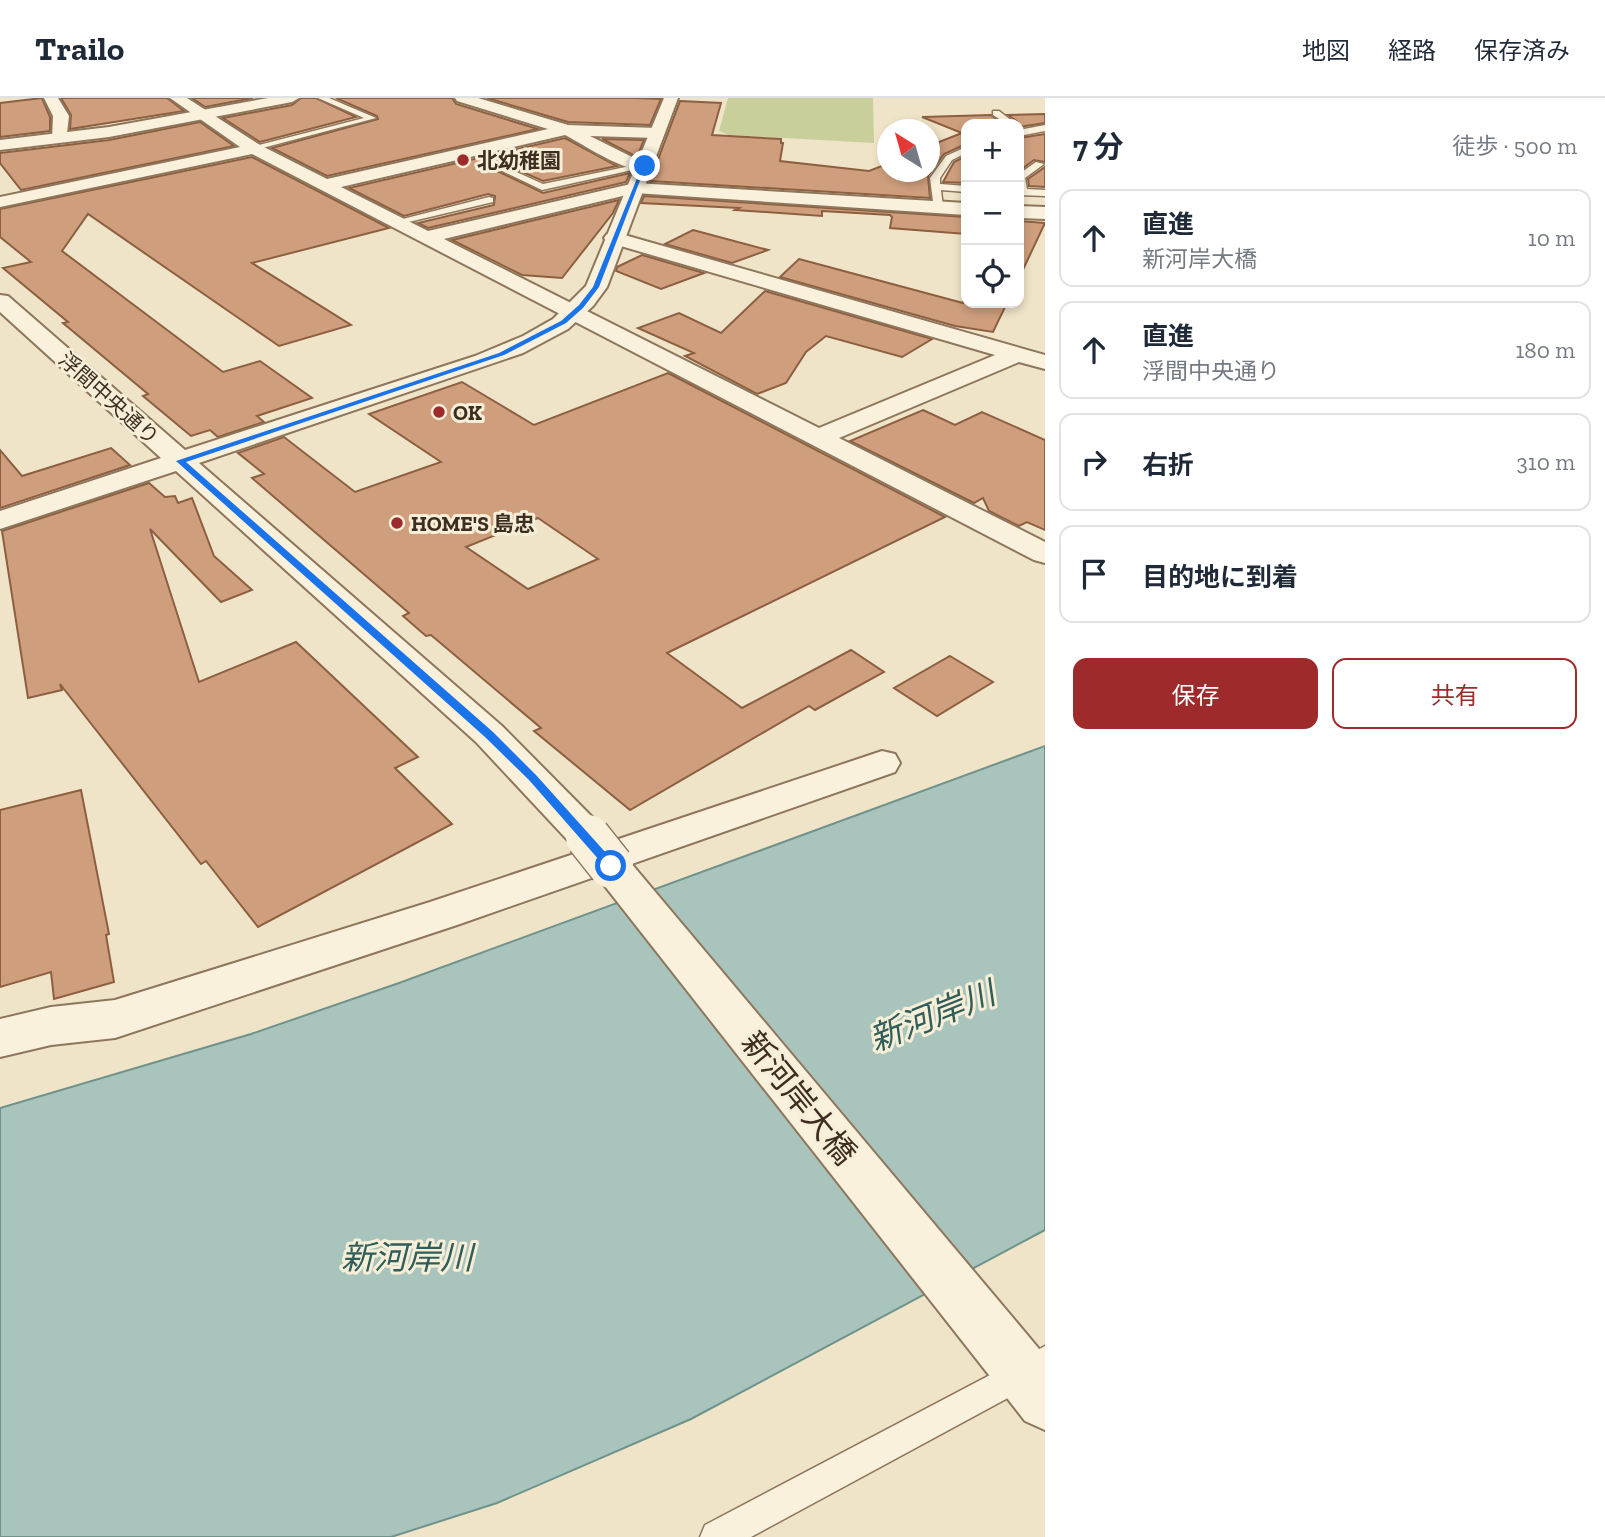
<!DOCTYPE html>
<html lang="ja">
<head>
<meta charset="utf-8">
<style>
	:root { --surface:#fff; --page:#f6f6f7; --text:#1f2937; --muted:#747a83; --line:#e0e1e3; --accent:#9e2a2b }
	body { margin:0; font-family:"Zilla Slab","Noto Sans JP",serif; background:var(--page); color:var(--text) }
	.controls { position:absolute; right:21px; top:21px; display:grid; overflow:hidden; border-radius:14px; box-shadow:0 4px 10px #0003 }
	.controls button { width:63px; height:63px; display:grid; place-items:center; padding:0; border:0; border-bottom:2px solid var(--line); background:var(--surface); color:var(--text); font:35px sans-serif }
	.compass { position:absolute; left:877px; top:21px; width:63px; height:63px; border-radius:50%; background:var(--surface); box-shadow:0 4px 10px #0003; rotate:323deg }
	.stop { position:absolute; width:21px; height:21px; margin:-16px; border:5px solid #1a73e8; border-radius:50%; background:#fff }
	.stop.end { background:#1a73e8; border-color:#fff; box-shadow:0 2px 7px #0008 }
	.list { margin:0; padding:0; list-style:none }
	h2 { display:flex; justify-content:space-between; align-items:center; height:91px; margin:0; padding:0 28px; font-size:30px }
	h2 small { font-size:23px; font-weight:400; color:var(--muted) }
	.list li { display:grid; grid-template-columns:46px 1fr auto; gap:21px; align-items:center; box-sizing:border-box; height:98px; margin:0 14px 14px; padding:0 14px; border:2px solid var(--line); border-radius:14px }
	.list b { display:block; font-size:26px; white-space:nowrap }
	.list p { margin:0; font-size:23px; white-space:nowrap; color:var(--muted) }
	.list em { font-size:23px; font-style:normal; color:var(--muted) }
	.actions { display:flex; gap:14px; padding:21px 28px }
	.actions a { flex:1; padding:16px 0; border:2px solid var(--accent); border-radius:14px; text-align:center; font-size:24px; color:var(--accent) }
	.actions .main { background:var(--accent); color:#fff }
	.icon { flex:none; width:38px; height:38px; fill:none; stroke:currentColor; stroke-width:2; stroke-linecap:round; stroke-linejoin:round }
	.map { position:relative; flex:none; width:1045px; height:1439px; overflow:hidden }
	header { display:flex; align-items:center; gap:42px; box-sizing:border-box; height:98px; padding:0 35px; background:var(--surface); border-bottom:2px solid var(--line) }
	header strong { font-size:33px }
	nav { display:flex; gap:38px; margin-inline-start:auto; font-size:24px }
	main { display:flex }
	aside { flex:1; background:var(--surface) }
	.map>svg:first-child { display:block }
	.green { fill:#c9cf9b }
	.water { fill:#a9c4bc; stroke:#6f938a; stroke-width:2 }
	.building { fill:#cf9f7d; stroke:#8d5f41; stroke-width:2; fill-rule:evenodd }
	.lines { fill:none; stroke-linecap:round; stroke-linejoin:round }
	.service-casing { stroke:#8d765c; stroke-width:3 }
	.minor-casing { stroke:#8d765c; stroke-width:4 }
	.tertiary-casing { stroke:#8d765c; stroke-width:4 }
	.service { fill:#faf1dc; fill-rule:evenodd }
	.minor { fill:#faf1dc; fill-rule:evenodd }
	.tertiary { fill:#faf1dc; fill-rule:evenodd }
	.tertiary-bridge-casing { stroke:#8d765c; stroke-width:47; stroke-linecap:butt }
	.tertiary-bridge { stroke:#faf1dc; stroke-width:44 }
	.route { fill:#1a73e8 }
	.poi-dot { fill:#9e2a2b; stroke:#f7eed8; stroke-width:2.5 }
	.labels { text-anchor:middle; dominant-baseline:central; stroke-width:6; stroke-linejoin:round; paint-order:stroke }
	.far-poi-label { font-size:21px; font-weight:bold; fill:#3d2e20; stroke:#f7eed8; text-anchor:start }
	.far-street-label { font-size:21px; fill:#3d2e20; stroke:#f7eed8 }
	.near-street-label { font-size:32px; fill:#3d2e20; stroke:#f7eed8 }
	.near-water-label { font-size:33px; font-style:italic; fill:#2f5d5a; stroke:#f7eed8 }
</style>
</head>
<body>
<header>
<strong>Trailo</strong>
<nav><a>地図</a><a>経路</a><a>保存済み</a></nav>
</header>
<main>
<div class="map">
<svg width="1045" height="1439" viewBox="0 0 1045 1439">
	<rect width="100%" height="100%" fill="#f0e4c8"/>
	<path class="green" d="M 728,0 L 873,0 L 874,45 L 729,37 L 719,33 Z"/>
	<path class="water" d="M 1045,648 L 1045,1132 L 691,1321 L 497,1405 L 391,1439 L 0,1439 L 0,1010 L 251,936 L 399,885 Z"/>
	<g class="building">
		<path d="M 42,0 L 50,19 L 50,33 L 0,39 L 0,5 Z"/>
		<path d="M 61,0 L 167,0 L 184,13 L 70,31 L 71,17 Z"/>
		<path d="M 192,0 L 253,0 L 205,9 Z"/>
		<path d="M 301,0 L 316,0 L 356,19 L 260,44 L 223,20 L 292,7 Z"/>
		<path d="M 336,0 L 452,0 L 456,6 L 538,31 L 327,78 L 272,50 L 378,21 L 377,18 Z"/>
		<path d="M 487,0 L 636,0 L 661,1 L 650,27 L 568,24 Z"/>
		<path d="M 680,3 L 721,5 L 712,37 L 781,41 L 781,45 L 783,45 L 780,63 L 869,73 L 887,66 L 887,74 L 929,74 L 929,48 L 962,35 L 922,19 L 991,17 L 1003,26 L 966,26 L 966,46 L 944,56 L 928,78 L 930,100 L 650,83 Z"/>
		<path d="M 1045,16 L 1045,25 L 1019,29 L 1018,24 L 1008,17 Z"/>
		<path d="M 200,24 L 234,48 L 21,92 L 0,65 L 0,55 L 109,42 Z"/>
		<path d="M 1045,36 L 1045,64 L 1034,62 L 1019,73 L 1019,40 Z"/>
		<path d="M 565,40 L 617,68 L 543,83 L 520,73 L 548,66 L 551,62 L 542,56 L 497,68 L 495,72 L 543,95 L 630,75 L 626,84 L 428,130 L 418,125 L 494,107 L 495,98 L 488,96 L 404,118 L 349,90 Z"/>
		<path d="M 602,41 L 644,42 L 637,59 Z"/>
		<path d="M 966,58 L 966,85 L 943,84 L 954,64 Z"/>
		<path d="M 252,59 L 389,130 L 252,165 L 351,227 L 279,248 L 88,116 L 62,153 L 223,274 L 260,263 L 312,300 L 257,318 L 264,324 L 218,339 L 210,332 L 191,338 L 143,298 L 148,296 L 63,225 L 68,224 L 3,170 L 31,164 L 0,139 L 0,111 Z"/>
		<path d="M 1045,69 L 1045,89 L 1029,88 L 1028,81 Z"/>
		<path d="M 644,98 L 966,119 L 966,136 L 890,130 L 892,119 L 890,117 L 822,113 L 822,118 L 735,112 L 739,110 L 641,105 Z"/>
		<path d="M 619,102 L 613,115 L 562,180 L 522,177 L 452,142 Z"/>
		<path d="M 1019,123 L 1045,125 L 1019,180 Z"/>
		<path d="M 693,132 L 768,152 L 732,165 L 665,146 Z"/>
		<path d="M 642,157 L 704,175 L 661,191 L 616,173 L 617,169 Z"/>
		<path d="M 799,161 L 963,205 L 966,199 L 966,205 L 1007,205 L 993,234 L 955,228 L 780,179 Z"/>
		<path d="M 765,193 L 932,241 L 902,259 L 826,238 L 806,254 L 786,285 L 757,296 L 685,258 L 694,255 L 638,230 L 679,215 L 721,235 Z"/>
		<path d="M 668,275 L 945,419 L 667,555 L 742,610 L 851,552 L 884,574 L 815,612 L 809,608 L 630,712 L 534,633 L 541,630 L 431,537 L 426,538 L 403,518 L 409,515 L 252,380 L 264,376 L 238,355 L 284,339 L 355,394 L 441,364 L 369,316 L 462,284 L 534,327 ZM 538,420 L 598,461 L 528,491 L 466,449 Z"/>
		<path d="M 923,312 L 955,327 L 982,314 L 1045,342 L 1045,432 L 1027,424 L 1019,428 L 989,413 L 983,400 L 974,405 L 850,343 Z"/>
		<path d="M 111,350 L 130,367 L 0,410 L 0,352 L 22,378 Z"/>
		<path d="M 149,385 L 165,399 L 175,398 L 178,405 L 192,400 L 214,458 L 252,492 L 221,504 L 150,431 L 199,584 L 296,544 L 418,659 L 395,670 L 452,726 L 258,829 L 206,763 L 201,766 L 60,586 L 62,592 L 28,600 L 2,433 Z"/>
		<path d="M 950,558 L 993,584 L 937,618 L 894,590 Z"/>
		<path d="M 81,692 L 109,836 L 106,837 L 114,884 L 54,901 L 51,874 L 0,889 L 0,712 Z"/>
	</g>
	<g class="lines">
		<defs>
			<g id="service">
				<path d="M 318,0 L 329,0 L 376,20 L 251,53 L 251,49 L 364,20 Z"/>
				<path d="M 993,13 L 999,13 L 1016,26 L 1007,26 L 993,17 Z"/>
				<path d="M 1045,27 L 1045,33 L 1019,38 L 1019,32 Z"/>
				<path d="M 966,49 L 966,55 L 952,62 L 940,80 L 940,86 L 966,88 L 966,94 L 941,92 L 943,109 L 934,111 L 930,80 L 946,58 Z"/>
				<path d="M 543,59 L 548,62 L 546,64 L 512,72 L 543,86 L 645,65 L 650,68 L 542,92 L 498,71 Z"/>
				<path d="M 1036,64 L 1044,66 L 1025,80 L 1027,91 L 1045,92 L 1045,98 L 1019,97 L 1019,76 Z"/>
				<path d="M 489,99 L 493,100 L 493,104 L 396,127 L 391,124 Z"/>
				<path d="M 1045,1248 L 1045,1280 L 751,1439 L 700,1439 L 705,1427 Z"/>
			</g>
			<g id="minor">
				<path d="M 44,0 L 58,0 L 69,18 L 66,44 L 54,44 L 52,41 L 53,18 Z"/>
				<path d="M 170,0 L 187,0 L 260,47 L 327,81 L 548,31 L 457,3 L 455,0 L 478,0 L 568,27 L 657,30 L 665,35 L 657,40 L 590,38 L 636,61 L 651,64 L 654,68 L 651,72 C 628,77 586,48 565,37 L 341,89 L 428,133 L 635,85 L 966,105 L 966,117 L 635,95 L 444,141 L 819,330 L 995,257 L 607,144 L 604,140 L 607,136 L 621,136 L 1045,257 L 1045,271 L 1019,264 L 839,340 L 1045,444 L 1045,465 L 1034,462 L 252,56 L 0,109 L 0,99 L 240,49 Z"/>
				<path d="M 1019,108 L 1045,109 L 1045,121 L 1019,120 Z"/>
				<path d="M 882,653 L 895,656 L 900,665 L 895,674 L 457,827 L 115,940 L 51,947 L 0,959 L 0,921 L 51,909 L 115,902 L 430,804 Z"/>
			</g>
			<g id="tertiary">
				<path d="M 268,0 L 299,0 L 292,4 L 109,39 L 0,52 L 0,42 L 109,29 Z"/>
				<path d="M 664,0 L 678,0 L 607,189 L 593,208 L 568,231 L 523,255 L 199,365 L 502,628 L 602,729 L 608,739 L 602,749 L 588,753 L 574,749 L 476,644 L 176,373 L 0,431 L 0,413 L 161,360 L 0,214 L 0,197 L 8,198 L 185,352 L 475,258 L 523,238 L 553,221 L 586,188 Z"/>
				<path d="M 611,753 L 625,758 L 1045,1258 L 1045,1332 L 1025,1323 L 597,778 L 591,768 L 597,758 Z"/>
			</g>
		</defs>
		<use href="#service" class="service-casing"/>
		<use href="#minor" class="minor-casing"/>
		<use href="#tertiary" class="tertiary-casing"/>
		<use href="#service" class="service"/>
		<use href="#minor" class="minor"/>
		<use href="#tertiary" class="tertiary"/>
		<defs>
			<path id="tertiary-bridge" d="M 588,739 L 611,768"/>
		</defs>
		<use href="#tertiary-bridge" class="tertiary-bridge-casing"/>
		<use href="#tertiary-bridge" class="tertiary-bridge"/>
	</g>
	<path class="route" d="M 646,67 L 599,189 L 583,210 L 566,225 L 504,257 L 186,364 L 493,634 L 536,677 L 615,765 L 617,768 L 611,772 L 607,771 L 529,682 L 485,639 L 176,363 L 499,255 L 561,223 L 579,207 L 593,189 L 642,68 Z"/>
	<g class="poi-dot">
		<circle cx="463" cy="62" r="7"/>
		<circle cx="439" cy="314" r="7"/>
		<circle cx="397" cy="425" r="7"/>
	</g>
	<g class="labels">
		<g class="far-poi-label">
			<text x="477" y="62">北幼稚園</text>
			<text x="453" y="314">OK</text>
			<text x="411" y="425">HOME'S 島忠</text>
		</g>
		<g class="far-street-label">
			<text transform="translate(109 300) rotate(42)">浮間中央通り</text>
		</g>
		<g class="near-street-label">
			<text transform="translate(799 1000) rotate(51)">新河岸大橋</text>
		</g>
		<g class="near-water-label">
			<text transform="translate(932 918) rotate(-22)">新河岸川</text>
			<text x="407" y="1159">新河岸川</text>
		</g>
	</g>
</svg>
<div class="controls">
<button>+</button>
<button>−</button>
<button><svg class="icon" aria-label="locate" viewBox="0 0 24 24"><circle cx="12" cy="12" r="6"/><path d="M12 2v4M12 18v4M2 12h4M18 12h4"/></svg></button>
</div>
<svg class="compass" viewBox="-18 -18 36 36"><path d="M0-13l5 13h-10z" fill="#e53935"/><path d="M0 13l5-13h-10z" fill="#747a83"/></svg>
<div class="stop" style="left:611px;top:768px"></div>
<div class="stop end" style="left:645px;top:68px"></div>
</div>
<aside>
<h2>7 分<small>徒歩 · 500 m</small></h2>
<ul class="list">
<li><svg class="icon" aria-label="ahead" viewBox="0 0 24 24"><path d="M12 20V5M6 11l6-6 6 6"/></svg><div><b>直進</b><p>新河岸大橋</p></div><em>10 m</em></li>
<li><svg class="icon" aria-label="ahead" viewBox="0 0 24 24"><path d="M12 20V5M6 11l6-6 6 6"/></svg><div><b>直進</b><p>浮間中央通り</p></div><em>180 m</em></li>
<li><svg class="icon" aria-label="right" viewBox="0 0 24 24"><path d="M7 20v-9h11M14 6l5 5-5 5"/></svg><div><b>右折</b></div><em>310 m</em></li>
<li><svg class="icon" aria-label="arrive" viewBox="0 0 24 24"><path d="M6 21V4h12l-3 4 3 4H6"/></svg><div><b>目的地に到着</b></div></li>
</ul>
<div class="actions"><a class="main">保存</a><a>共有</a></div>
</aside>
</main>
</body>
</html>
